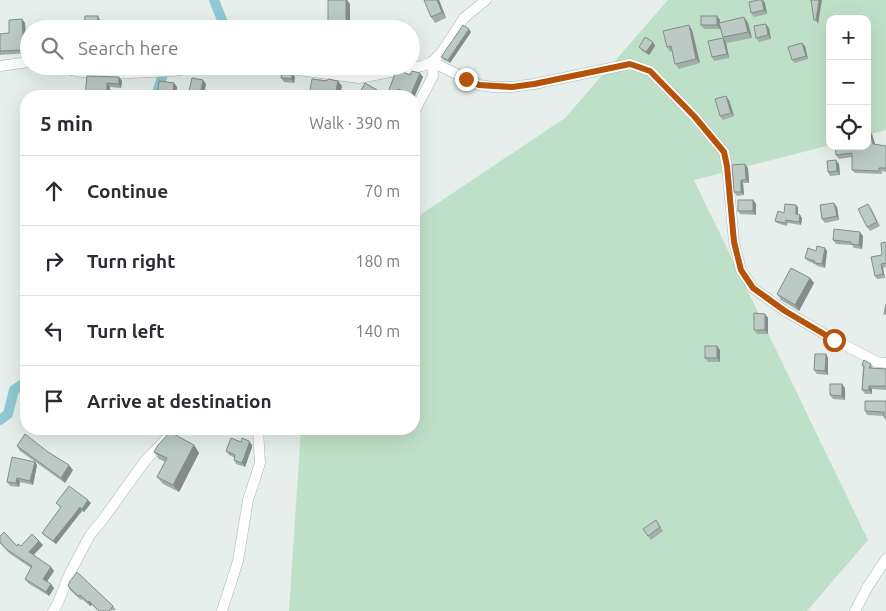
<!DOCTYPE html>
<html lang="en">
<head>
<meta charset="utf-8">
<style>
	:root { --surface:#fff; --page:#f2f2f3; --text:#2b2b33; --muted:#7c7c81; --line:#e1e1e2 }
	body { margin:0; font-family:Ubuntu,sans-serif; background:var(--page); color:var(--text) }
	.controls { position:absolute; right:15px; top:15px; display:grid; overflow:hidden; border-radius:10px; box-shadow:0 5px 20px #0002 }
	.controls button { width:45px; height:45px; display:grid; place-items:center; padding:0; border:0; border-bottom:1px solid var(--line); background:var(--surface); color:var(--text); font:25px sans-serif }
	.stop { position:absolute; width:15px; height:15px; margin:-11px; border:4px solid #b45309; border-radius:50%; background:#fff }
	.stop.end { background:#b45309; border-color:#fff; box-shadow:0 1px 5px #0008 }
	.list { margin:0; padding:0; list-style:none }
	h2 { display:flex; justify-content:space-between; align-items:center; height:65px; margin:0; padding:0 20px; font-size:21px }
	h2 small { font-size:16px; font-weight:400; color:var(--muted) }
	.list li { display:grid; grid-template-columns:32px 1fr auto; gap:15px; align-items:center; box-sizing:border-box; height:70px; padding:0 20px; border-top:1px solid var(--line) }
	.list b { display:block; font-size:19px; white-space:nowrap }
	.list em { font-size:16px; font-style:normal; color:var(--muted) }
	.icon { flex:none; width:28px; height:28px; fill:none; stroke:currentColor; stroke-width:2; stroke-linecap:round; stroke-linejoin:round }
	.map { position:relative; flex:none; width:886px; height:611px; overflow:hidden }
	.search { position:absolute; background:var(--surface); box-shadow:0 5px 20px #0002; left:20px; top:20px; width:400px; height:55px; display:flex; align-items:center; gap:12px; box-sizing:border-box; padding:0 18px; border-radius:28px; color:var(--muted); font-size:19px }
	.panel { position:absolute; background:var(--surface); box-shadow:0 5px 20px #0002; left:20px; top:90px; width:400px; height:345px; border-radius:20px }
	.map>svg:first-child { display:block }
	.green { fill:#bfe0c8 }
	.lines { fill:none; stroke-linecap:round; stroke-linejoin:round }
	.canal { stroke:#8ec9d4; stroke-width:10 }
	.street-casing { stroke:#a8b8b2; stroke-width:11 }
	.street { stroke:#fff; stroke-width:10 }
	.wall { fill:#a1aea9 }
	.shaded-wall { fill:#838d89 }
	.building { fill:#bbcac4; stroke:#838d89 }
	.route { stroke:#b45309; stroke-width:6 }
</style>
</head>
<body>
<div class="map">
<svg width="886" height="611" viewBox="0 0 886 611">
	<rect width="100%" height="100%" fill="#e6efeb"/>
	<path class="green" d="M 668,0 L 886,0 L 886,130 L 867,135 L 867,19 L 830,19 L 830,145 L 694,180 L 868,540 L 807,611 L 289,611 L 301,429 L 414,429 L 414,219 L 565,118 Z"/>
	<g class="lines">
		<g class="canal">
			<path d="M 214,0 L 222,20 L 221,29"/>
			<path d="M 156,96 L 165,68 L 169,67"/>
			<path d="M 0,420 L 8,414 L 14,390 L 26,382"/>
		</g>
		<defs>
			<g id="street">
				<path d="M 432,62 L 479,85 L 493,87 L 512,87 L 534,84 L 630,64 L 650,71 L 694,116 L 724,152 L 727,167 L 734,242 L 741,270 L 753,288 L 785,311 L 835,340 L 877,362 L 886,363"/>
				<path d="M 0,66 L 29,62"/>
				<path d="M 52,66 L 82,72 L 108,74 L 173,71 L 201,66"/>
				<path d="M 267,66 L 359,78 L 422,66 L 432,62 L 441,53 L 464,18 L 486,0"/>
				<path d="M 414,112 L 433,76 L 432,62"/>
				<path d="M 53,611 L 57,605 L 70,573 L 90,535 L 101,522 L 145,461 L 176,429"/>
				<path d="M 222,611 L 238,561 L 248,500 L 260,463 L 258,429"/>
				<path d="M 855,611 L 867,588 L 886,559"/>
			</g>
		</defs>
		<use href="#street" class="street-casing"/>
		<use href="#street" class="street"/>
	</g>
	<g class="wall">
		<path d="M 328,0 L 347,0 L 350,4 L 350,28 L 333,29 L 328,23 Z"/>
		<path d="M 439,0 L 446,18 L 435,23 L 431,17 Z"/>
		<path d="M 763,0 L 765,3 L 767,14 L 754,17 L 751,13 Z"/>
		<path d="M 717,16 L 720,20 L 720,23 L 744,17 L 748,23 L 752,38 L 727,43 L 726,42 L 729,58 L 714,61 L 712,57 L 723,38 L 720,26 L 720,29 L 704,29 L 701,25 Z"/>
		<path d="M 22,19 L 25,23 L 27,53 L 0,55 L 0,34 L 9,33 Z"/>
		<path d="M 689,25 L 692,30 L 700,63 L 679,69 L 675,64 L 672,51 L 670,52 L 667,47 Z"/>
		<path d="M 769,28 L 771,39 L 759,42 L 756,38 Z"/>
		<path d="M 471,32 L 450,63 L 444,60 L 441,57 Z"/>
		<path d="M 653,42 L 655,46 L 649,55 L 642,51 L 639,47 Z"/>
		<path d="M 805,46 L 808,59 L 795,63 L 792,60 Z"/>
		<path d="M 410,75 L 423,77 L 414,98 L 414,96 L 409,96 L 401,93 L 400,96 L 390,96 L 388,92 Z"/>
		<path d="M 87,76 L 119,77 L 122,81 L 121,88 L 110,87 Z"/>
		<path d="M 295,77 L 294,83 L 284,82 L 281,78 Z"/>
		<path d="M 174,83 L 177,87 L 176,96 L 160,94 L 158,90 Z"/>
		<path d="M 729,100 L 734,116 L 723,120 L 720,116 Z"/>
		<path d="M 869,130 L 872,134 L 875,144 L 886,146 L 886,172 L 882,171 L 882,174 L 855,173 L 852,170 L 852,157 L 839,159 L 836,155 L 867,146 Z"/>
		<path d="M 745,164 L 748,168 L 749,183 L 743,183 L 744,195 L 737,196 L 734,192 Z"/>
		<path d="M 839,164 L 840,175 L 830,176 L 828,172 Z"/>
		<path d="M 753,200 L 756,204 L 756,215 L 740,214 L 738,211 Z"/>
		<path d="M 798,207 L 798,214 L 802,218 L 801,225 L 788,223 L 787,226 L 777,223 L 775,221 L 784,213 Z"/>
		<path d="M 837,207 L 839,220 L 825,223 L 822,219 Z"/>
		<path d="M 871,208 L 880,226 L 870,231 L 867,227 Z"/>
		<path d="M 863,236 L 862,249 L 854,248 L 852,245 L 836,244 L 833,240 Z"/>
		<path d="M 886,242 L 886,267 L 883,268 L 885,278 L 877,279 L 875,276 L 882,255 Z"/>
		<path d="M 825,248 L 827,251 L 825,268 L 817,266 L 815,264 L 808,261 L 805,258 L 816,251 Z"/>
		<path d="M 810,278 L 814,283 L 799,311 L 781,300 L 777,294 Z"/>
		<path d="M 765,314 L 768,318 L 768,334 L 757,334 L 754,330 Z"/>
		<path d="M 720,350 L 720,362 L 708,362 L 705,358 Z"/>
		<path d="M 826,354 L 828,358 L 828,375 L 817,374 L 814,370 Z"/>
		<path d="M 871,364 L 873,368 L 886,369 L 886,390 L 872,389 L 872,394 L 865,394 L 862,390 L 863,367 L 862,365 Z"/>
		<path d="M 845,388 L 845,400 L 833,399 L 830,395 Z"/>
		<path d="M 886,401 L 886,421 L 884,417 L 884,416 L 867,415 L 865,411 Z"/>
		<path d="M 249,441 L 252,445 L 252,447 L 245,467 L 236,464 L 234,460 L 235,458 L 229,455 L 226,451 L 241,442 Z"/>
		<path d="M 194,445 L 199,453 L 179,492 L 163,484 L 157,477 L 165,462 L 159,459 L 154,452 Z"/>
		<path d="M 17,446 L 73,470 L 65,483 L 20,451 Z"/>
		<path d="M 35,462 L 37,465 L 33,485 L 20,482 L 19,487 L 10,486 L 7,482 Z"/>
		<path d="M 56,503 L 91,503 L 84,512 L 82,511 L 76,518 L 56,544 L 45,536 L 42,533 L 61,508 Z"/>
		<path d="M 656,520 L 663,531 L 651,540 L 643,529 Z"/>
		<path d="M 0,536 L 17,546 L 21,546 L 39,541 L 43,545 L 34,555 L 54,571 L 47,581 L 54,588 L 49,596 L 28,583 L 25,579 L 31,568 L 9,553 L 0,543 Z"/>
		<path d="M 68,586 L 113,606 L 116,610 L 98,611 L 92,605 L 90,606 L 82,599 L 81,600 L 70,590 Z"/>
	</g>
	<g class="shaded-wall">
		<path d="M 346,0 L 347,0 L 350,4 L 350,28 L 346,22 Z"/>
		<path d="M 437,0 L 439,0 L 446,18 L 442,12 Z"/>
		<path d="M 763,0 L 765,3 L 767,14 L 764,10 Z"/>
		<path d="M 819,0 L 822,0 L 818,24 L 816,20 Z"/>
		<path d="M 98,16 L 100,20 L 100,29 L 97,29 Z"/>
		<path d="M 717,16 L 720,20 L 720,29 L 717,25 Z"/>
		<path d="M 744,17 L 748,23 L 752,38 L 748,32 Z"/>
		<path d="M 22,19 L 25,23 L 27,53 L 24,50 Z"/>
		<path d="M 766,24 L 769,28 L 771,39 L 768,35 Z"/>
		<path d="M 689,25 L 692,30 L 700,63 L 696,59 Z"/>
		<path d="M 469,29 L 471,32 L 450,63 L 448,60 Z"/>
		<path d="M 723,38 L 726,42 L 729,58 L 727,54 Z"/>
		<path d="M 653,42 L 655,46 L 649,55 L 646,52 Z"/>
		<path d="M 802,43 L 805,46 L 808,59 L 806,56 Z"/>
		<path d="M 292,73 L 295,77 L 294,83 L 292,79 Z"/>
		<path d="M 420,73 L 423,77 L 414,98 L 414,96 L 412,96 L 411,94 Z"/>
		<path d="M 119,77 L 122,81 L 121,88 L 119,84 Z"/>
		<path d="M 203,80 L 206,84 L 204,96 L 200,96 Z"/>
		<path d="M 338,81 L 342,86 L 340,96 L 335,96 Z"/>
		<path d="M 107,83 L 110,87 L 110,96 L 107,96 Z"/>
		<path d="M 174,83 L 177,87 L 176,96 L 173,92 Z"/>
		<path d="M 398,89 L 401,93 L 400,96 L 397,96 L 396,95 Z"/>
		<path d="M 377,90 L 380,94 L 378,96 L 373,96 Z"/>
		<path d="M 726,96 L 729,100 L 734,116 L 731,113 Z"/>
		<path d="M 869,130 L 872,134 L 876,148 L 873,144 Z"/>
		<path d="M 836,160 L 839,164 L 840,175 L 837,171 Z"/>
		<path d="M 745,164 L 748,168 L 749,183 L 746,180 Z"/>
		<path d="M 741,180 L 743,183 L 744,195 L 741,192 Z"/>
		<path d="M 753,200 L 756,204 L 756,215 L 753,211 Z"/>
		<path d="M 834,203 L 837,207 L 839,220 L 837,216 Z"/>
		<path d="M 796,205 L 798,207 L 798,217 L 796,214 Z"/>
		<path d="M 800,215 L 802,218 L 801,225 L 799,222 Z"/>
		<path d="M 860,232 L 863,236 L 862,249 L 859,245 Z"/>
		<path d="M 825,248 L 827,251 L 825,268 L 822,264 Z"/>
		<path d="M 881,264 L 883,268 L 885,278 L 883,274 Z"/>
		<path d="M 810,278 L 814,283 L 799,311 L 795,305 Z"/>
		<path d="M 765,314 L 768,318 L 768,334 L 765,330 Z"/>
		<path d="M 717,346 L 720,350 L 720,362 L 717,358 Z"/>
		<path d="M 826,354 L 828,358 L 828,375 L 825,371 Z"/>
		<path d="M 842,384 L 845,388 L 845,400 L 842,396 Z"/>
		<path d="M 869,386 L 872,389 L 872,394 L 869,390 Z"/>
		<path d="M 249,441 L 252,445 L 252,447 L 245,467 L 242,463 Z"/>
		<path d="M 194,445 L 199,453 L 179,492 L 173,485 Z"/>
		<path d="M 35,462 L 37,465 L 33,485 L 30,481 Z"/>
		<path d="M 69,465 L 73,470 L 65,483 L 61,478 Z"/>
		<path d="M 17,478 L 20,482 L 19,487 L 16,483 Z"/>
		<path d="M 88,500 L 91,503 L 84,512 L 82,509 Z"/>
		<path d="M 80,507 L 82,511 L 56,544 L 53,541 Z"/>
		<path d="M 39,541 L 43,545 L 32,556 L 29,552 Z"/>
		<path d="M 51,567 L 54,571 L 46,583 L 43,579 Z"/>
		<path d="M 51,584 L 54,588 L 49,596 L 46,592 Z"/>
		<path d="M 89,601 L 92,605 L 90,606 L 88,602 Z"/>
	</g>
	<g class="building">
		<path d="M 328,0 L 346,0 L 346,22 L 328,23 Z"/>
		<path d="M 424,0 L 437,0 L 442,12 L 431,17 Z"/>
		<path d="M 759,0 L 762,0 L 764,10 L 751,13 L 749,2 Z"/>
		<path d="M 811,0 L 819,0 L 816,20 L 814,20 Z"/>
		<path d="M 85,16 L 98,16 L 97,29 L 84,29 Z"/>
		<rect x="701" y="16" width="16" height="9"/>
		<path d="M 744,17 L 748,32 L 723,37 L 719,23 Z"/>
		<path d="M 22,19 L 24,50 L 0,51 L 0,34 L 9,33 L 9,20 Z"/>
		<path d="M 766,24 L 768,35 L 756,38 L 754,26 Z"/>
		<path d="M 463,25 L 469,29 L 448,60 L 441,57 Z"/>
		<path d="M 689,25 L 696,59 L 675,64 L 671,46 L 667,47 L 663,31 Z"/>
		<path d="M 645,37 L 653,42 L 646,52 L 639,47 Z"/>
		<path d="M 723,38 L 727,54 L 712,57 L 708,41 Z"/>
		<path d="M 802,43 L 806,56 L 792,60 L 788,47 Z"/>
		<path d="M 282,71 L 292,73 L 292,79 L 281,78 Z"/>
		<path d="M 412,71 L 420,73 L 411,94 L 398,89 L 396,95 L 388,92 L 395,74 L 403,72 L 410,75 Z"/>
		<path d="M 87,76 L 119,77 L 119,84 L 107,83 L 107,96 L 85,96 Z"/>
		<path d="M 192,78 L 203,80 L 200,96 L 188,95 Z"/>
		<path d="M 312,79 L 327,81 L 328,79 L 338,81 L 335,96 L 309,96 Z"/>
		<path d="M 159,81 L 174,83 L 173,92 L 158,90 Z"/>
		<path d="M 365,83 L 377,90 L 373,96 L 358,96 Z"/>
		<path d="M 726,96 L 731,113 L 720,116 L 715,99 Z"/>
		<path d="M 869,130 L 873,144 L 886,146 L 886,168 L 879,168 L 879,171 L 852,170 L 852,153 L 836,155 L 835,146 L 867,146 L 867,131 Z"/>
		<path d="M 836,160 L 837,171 L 828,172 L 827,161 Z"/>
		<path d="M 745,164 L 746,180 L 741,180 L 741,192 L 734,192 L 732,165 Z"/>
		<rect x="738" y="200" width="15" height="11"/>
		<path d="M 834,203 L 837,216 L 822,219 L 820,205 Z"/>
		<path d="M 785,204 L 796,205 L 796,214 L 800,215 L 799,222 L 786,220 L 785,223 L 775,221 L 778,211 L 784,213 Z"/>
		<path d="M 868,204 L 877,222 L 867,227 L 858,209 Z"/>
		<path d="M 834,229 L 860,232 L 859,245 L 851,244 L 851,242 L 833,240 Z"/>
		<path d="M 886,242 L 886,263 L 881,264 L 883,274 L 875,276 L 871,257 L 882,255 L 881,243 Z"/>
		<path d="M 817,246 L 825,248 L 822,264 L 814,263 L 815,261 L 805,258 L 808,248 L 816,251 Z"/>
		<path d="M 791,268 L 810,278 L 795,305 L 777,294 Z"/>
		<path d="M 886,304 L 886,314 L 884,314 Z"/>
		<path d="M 754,313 L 765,314 L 765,330 L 754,330 Z"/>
		<rect x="705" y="346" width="12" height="12"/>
		<path d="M 815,354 L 826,354 L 825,371 L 814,370 Z"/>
		<path d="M 864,360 L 871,364 L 869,368 L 886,369 L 886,386 L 869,386 L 869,390 L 862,390 L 864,366 L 862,365 Z"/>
		<path d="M 830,384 L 842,384 L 842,396 L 830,395 Z"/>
		<path d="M 865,401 L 886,401 L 886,417 L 884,417 L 884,412 L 865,411 Z"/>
		<path d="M 170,432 L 194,445 L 173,485 L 157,477 L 167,458 L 154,452 L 158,445 Z"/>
		<path d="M 25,434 L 48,452 L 69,465 L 61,478 L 17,446 Z"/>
		<path d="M 231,438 L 241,442 L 242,438 L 249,441 L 249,444 L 242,463 L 234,460 L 235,455 L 226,451 Z"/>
		<path d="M 12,457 L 35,462 L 30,481 L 17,478 L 16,483 L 7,482 Z"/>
		<path d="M 69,486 L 88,500 L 82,509 L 80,507 L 74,515 L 53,541 L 42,533 L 61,507 L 56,503 Z"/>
		<path d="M 656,520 L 660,527 L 648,536 L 643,529 Z"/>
		<path d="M 4,532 L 17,546 L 18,544 L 21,546 L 32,534 L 39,541 L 29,552 L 51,567 L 43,579 L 51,584 L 46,592 L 25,579 L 32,566 L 6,549 L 0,542 L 0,536 Z"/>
		<path d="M 77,572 L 113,606 L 109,611 L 99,611 L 89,601 L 88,602 L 80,595 L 78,596 L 68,586 L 70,581 Z"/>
	</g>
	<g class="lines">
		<path class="route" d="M 466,79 L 479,85 L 512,87 L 534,84 L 630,64 L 650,71 L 694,116 L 724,152 L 727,166 L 734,242 L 741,270 L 753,288 L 785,311 L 834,340"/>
	</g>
</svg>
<div class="controls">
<button>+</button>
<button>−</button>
<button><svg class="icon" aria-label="locate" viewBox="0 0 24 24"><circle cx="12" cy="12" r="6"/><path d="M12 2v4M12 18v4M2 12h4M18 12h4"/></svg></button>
</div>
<div class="stop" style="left:834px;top:340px"></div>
<div class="stop end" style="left:466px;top:79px"></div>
<div class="search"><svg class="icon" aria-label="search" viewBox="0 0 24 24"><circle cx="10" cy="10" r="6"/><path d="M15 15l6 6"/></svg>Search here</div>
<section class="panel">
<h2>5 min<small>Walk · 390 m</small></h2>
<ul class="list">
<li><svg class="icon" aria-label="ahead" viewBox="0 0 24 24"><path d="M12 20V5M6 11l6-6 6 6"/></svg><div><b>Continue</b></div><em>70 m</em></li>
<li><svg class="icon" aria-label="right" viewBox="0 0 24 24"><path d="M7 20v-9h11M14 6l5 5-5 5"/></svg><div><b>Turn right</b></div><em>180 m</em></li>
<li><svg class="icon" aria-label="left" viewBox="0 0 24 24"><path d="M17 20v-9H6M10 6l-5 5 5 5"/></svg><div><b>Turn left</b></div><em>140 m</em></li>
<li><svg class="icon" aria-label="arrive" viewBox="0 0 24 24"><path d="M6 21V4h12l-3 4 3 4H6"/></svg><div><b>Arrive at destination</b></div></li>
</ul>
</section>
</div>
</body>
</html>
